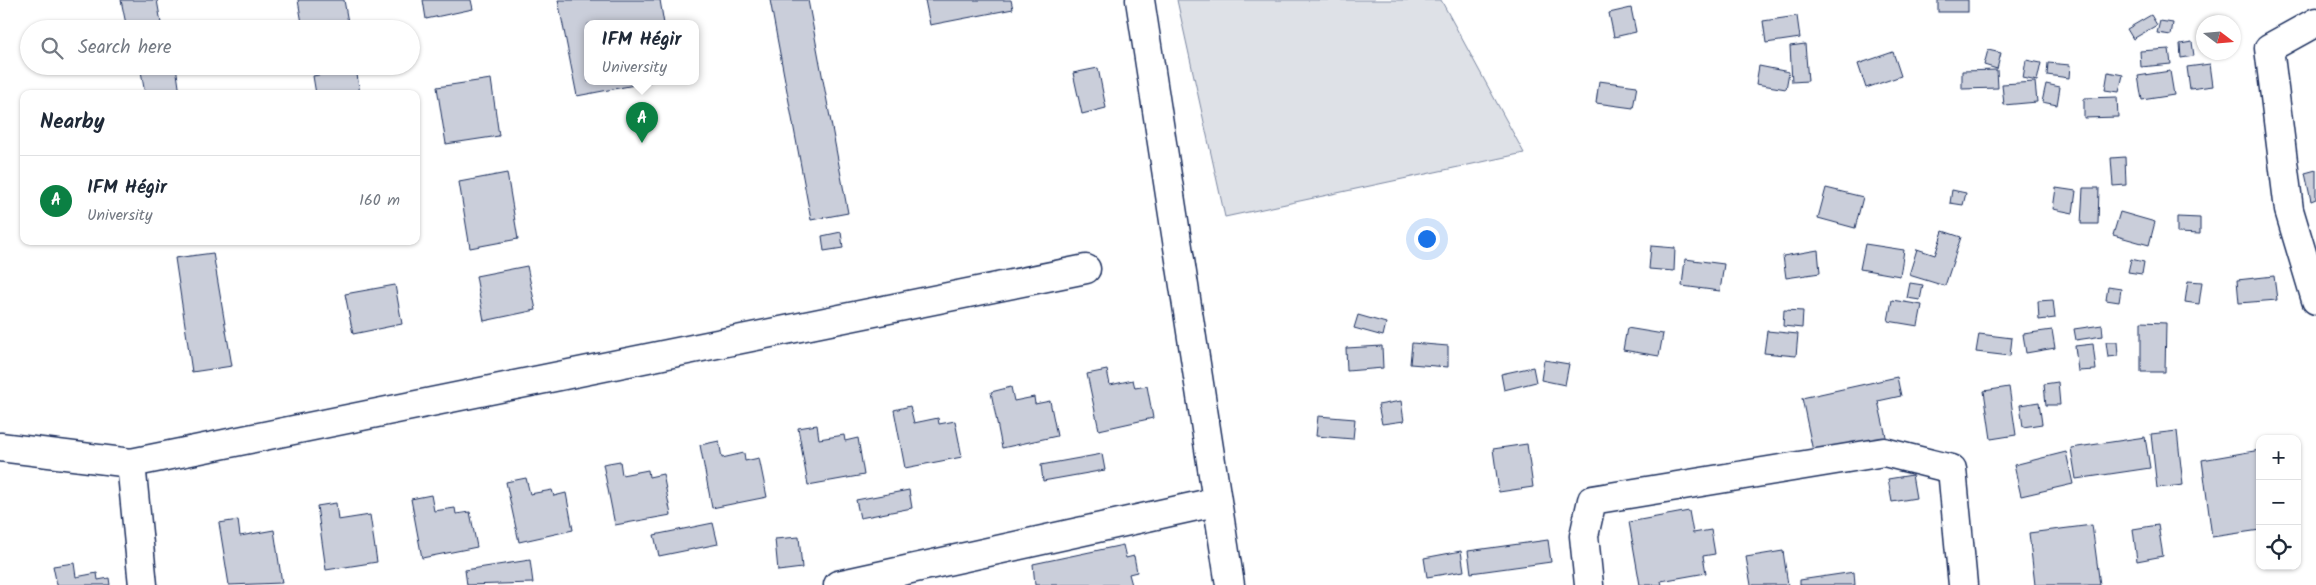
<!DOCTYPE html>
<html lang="en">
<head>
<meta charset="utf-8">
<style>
	:root { --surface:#fff; --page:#f2f2f3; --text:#1f2937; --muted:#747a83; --line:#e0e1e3; --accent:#0b8043 }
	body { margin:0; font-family:Kalam,sans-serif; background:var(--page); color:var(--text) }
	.controls { position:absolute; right:15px; bottom:15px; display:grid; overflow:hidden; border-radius:10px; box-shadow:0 1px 4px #0004 }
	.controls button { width:45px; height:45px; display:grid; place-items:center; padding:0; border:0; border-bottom:1px solid var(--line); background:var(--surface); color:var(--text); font:25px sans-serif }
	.compass { position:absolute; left:2196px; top:15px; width:45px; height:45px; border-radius:50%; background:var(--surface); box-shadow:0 1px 4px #0004; rotate:106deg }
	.you { position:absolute; left:1426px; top:238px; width:18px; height:18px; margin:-12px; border:4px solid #fff; border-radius:50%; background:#1a73e8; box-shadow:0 0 0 8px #1a73e833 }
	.badge { display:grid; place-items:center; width:32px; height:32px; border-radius:50%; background:var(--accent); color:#fff; font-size:16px; font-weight:700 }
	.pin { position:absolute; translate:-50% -41px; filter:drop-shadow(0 1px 2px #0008) }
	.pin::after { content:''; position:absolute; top:26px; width:18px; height:15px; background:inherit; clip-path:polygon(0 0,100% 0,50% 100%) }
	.popup { position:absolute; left:584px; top:20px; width:115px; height:65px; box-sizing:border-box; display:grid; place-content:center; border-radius:10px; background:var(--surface); filter:drop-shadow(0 1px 4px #0005); font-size:16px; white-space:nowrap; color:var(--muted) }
	.popup b { font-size:19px; color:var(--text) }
	.popup::after { content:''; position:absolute; left:50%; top:100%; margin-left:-10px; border:10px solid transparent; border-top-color:var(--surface) }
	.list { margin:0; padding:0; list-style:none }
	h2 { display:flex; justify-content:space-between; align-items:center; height:65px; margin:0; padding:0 20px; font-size:21px }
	h2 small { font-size:16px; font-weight:400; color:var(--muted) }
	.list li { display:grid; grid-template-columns:32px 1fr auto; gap:15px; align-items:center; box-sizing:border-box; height:90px; padding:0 20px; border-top:1px solid var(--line) }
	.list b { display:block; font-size:19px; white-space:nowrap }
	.list p { margin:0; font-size:16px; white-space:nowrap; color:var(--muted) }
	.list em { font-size:16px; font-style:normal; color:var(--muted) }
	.icon { flex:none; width:28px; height:28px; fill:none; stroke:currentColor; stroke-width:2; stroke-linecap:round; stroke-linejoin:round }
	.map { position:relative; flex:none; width:2316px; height:585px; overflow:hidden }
	.search { position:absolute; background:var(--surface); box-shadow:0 1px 4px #0004; left:20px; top:20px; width:400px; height:55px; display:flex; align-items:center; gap:12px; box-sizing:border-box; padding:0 18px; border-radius:28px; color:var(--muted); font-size:19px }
	.panel { position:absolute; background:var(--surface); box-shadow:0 1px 4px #0004; left:20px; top:90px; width:400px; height:155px; border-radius:10px }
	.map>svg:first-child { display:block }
	.green { fill:#dee1e7; stroke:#7c88a2 }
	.building { fill:#caceda; stroke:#1b2f5e }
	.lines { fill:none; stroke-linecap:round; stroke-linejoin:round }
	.street-casing { stroke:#1b2f5e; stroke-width:31 }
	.street { stroke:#fff; stroke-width:28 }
</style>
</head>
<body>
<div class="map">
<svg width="2316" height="585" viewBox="0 0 2316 585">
	<rect width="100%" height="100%" fill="#fff"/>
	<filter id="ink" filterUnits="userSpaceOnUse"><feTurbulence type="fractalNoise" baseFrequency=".02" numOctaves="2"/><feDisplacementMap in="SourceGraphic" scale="10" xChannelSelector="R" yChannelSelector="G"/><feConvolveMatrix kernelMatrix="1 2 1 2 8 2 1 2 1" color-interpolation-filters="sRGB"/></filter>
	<g filter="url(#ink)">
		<path class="green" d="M 1177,0 L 1441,0 L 1524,153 L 1225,217 Z"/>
		<g class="building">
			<path d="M 121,0 L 157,0 L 162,29 L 127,29 Z"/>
			<path d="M 298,0 L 344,0 L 349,28 L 303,29 Z"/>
			<path d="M 423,0 L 471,0 L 473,9 L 426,19 Z"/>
			<path d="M 558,0 L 660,0 L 664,24 L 588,24 L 588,82 L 650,82 L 577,96 Z"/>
			<path d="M 770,0 L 808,0 L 848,213 L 811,220 Z"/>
			<path d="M 925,0 L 1011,0 L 1013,9 L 930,25 Z"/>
			<rect x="1938" y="0" width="30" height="12"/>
			<path d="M 1631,8 L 1636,32 L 1614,37 L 1609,13 Z"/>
			<path d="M 2151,15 L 2157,25 L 2133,39 L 2127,29 Z"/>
			<path d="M 1797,16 L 1800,38 L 1766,43 L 1763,21 Z"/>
			<path d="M 2160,21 L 2173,23 L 2171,35 L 2157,33 Z"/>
			<path d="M 2192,42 L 2194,56 L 2181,58 L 2180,44 Z"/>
			<path d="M 1805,44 L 1808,81 L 1792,82 L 1790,46 Z"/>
			<path d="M 2169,49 L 2171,64 L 2141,67 L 2140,51 Z"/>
			<path d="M 1988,50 L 2001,53 L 1997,69 L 1984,65 Z"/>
			<path d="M 1893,52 L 1901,76 L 1866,88 L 1858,64 Z"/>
			<path d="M 2026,60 L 2041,63 L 2037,81 L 2023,78 Z"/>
			<path d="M 2048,63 L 2070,65 L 2069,78 L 2047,75 Z"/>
			<path d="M 2210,64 L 2213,86 L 2190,89 L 2187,67 Z"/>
			<path d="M 176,66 L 180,94 L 145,94 L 141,71 Z"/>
			<path d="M 1759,66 L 1789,72 L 1786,89 L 1756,84 Z"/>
			<path d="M 356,68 L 360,94 L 316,94 L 313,76 Z"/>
			<path d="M 1098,68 L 1106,108 L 1082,114 L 1073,73 Z"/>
			<path d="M 1997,70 L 1998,88 L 1962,89 L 1962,71 Z"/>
			<path d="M 2170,71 L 2174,95 L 2142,100 L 2138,76 Z"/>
			<path d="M 2108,72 L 2123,75 L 2119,92 L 2105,90 Z"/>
			<path d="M 491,79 L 499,136 L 446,144 L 437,87 Z"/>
			<path d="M 1599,81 L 1637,86 L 1633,108 L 1596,103 Z"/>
			<path d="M 2035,82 L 2037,102 L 2004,105 L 2002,84 Z"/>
			<path d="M 2046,84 L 2060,87 L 2057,105 L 2042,102 Z"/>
			<path d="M 2117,97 L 2118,117 L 2084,118 L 2084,98 Z"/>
			<path d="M 2125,157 L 2126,185 L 2113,186 L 2111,158 Z"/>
			<path d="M 2316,170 L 2316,199 L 2311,201 L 2305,173 Z"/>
			<path d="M 507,173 L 518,239 L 470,248 L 459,182 Z"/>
			<path d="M 1826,188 L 1863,197 L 1855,228 L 1818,218 Z"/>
			<path d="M 2056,188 L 2076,191 L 2073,213 L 2053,209 Z"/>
			<path d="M 2083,188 L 2099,188 L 2098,224 L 2081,224 Z"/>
			<path d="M 1952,190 L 1966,193 L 1963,205 L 1950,203 Z"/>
			<path d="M 2120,212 L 2155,222 L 2149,245 L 2113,235 Z"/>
			<path d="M 2177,217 L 2200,218 L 2200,234 L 2177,233 Z"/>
			<path d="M 1943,231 L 1961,237 L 1945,286 L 1909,275 L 1917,249 L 1935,255 Z"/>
			<path d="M 841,232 L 843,248 L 824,251 L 822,236 Z"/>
			<path d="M 1865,244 L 1904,250 L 1900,276 L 1860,269 Z"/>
			<path d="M 1651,246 L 1675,248 L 1674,271 L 1649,269 Z"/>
			<path d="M 1818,250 L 1820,273 L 1786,278 L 1783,256 Z"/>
			<path d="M 213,253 L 232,366 L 192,372 L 175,258 Z"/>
			<path d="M 1685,259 L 1724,264 L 1720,291 L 1682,286 Z"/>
			<path d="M 2131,259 L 2144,262 L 2142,274 L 2128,272 Z"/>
			<path d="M 527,266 L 536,310 L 484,321 L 476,276 Z"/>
			<path d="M 2274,276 L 2277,300 L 2239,303 L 2237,280 Z"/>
			<path d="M 2188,281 L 2202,282 L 2199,304 L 2185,302 Z"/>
			<path d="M 1910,283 L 1923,285 L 1920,300 L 1907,298 Z"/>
			<path d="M 395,285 L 402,324 L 353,334 L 345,294 Z"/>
			<path d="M 2108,287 L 2121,289 L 2119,302 L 2106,300 Z"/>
			<path d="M 1892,300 L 1922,305 L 1918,326 L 1888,321 Z"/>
			<path d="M 2053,300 L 2055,318 L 2039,320 L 2038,301 Z"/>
			<path d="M 1784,310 L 1803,311 L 1802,328 L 1783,326 Z"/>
			<path d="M 1358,315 L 1386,323 L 1383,336 L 1354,328 Z"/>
			<path d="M 2141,322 L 2166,323 L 2165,372 L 2141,372 Z"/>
			<path d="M 2102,325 L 2103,336 L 2076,340 L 2074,329 Z"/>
			<path d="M 1627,328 L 1663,334 L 1659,356 L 1623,350 Z"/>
			<path d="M 2052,330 L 2055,348 L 2026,353 L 2023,334 Z"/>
			<path d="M 1767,331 L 1798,334 L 1796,356 L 1764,353 Z"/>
			<path d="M 1979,334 L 2012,338 L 2010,356 L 1976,352 Z"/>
			<path d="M 2106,342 L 2117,342 L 2118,356 L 2108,357 Z"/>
			<path d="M 1412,343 L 1448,346 L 1448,367 L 1410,364 Z"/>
			<path d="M 2093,344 L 2096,370 L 2078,371 L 2075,346 Z"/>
			<path d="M 1382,346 L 1383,368 L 1347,371 L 1346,348 Z"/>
			<path d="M 1544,360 L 1569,364 L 1565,385 L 1541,380 Z"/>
			<path d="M 1533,367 L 1536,382 L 1504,390 L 1501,374 Z"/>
			<path d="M 1107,370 L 1110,385 L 1133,380 L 1135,388 L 1147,386 L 1153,418 L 1099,430 L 1087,374 Z"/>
			<path d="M 1897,377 L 1901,396 L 1878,401 L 1887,441 L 1814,456 L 1802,398 Z"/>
			<path d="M 2058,382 L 2060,405 L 2046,405 L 2044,384 Z"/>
			<path d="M 1011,387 L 1014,401 L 1034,397 L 1035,404 L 1050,401 L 1057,436 L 1002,448 L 991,392 Z"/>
			<path d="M 2009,387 L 2016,435 L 1991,439 L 1984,391 Z"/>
			<path d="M 1401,401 L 1404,421 L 1382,424 L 1378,405 Z"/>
			<path d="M 2039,402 L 2042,424 L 2023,427 L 2020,405 Z"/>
			<path d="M 910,406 L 914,423 L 938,418 L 939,424 L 955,421 L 962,457 L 905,468 L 894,410 Z"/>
			<path d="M 1318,416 L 1355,419 L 1353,439 L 1316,436 Z"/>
			<path d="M 817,425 L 819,439 L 844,435 L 845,441 L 858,438 L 864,475 L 808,485 L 798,428 Z"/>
			<path d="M 2177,431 L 2183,485 L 2157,488 L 2151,434 Z"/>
			<path d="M 2145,437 L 2150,468 L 2076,479 L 2071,448 Z"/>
			<path d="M 719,441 L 722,458 L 744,453 L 745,461 L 759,458 L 767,497 L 712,508 L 700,445 Z"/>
			<path d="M 1527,444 L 1533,487 L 1499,492 L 1493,449 Z"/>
			<path d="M 2260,450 L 2260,530 L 2212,537 L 2202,460 Z"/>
			<path d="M 2066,452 L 2073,484 L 2021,496 L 2014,465 Z"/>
			<path d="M 1102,454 L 1105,470 L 1043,481 L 1041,465 Z"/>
			<path d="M 620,461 L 622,475 L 648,470 L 649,477 L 663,474 L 671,515 L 615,525 L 603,464 Z"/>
			<path d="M 1912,475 L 1916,498 L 1892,502 L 1888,479 Z"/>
			<path d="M 526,478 L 530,494 L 552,490 L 554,496 L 566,493 L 573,530 L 519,542 L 506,482 Z"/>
			<path d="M 909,490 L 912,508 L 860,518 L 856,500 Z"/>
			<path d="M 431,495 L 434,511 L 455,508 L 456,514 L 470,512 L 477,547 L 422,558 L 411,499 Z"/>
			<path d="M 336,503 L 338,520 L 370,515 L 377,562 L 326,570 L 317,506 Z"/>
			<path d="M 1689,511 L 1693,533 L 1711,530 L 1715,554 L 1703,556 L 1706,573 L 1661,581 L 1662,585 L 1640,585 L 1629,522 Z"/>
			<path d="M 238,520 L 240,536 L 274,530 L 282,583 L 229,585 L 219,523 Z"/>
			<path d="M 713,523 L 718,544 L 659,556 L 654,535 Z"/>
			<path d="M 2092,525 L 2100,585 L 2035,585 L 2029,533 Z"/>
			<path d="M 2158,525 L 2163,556 L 2137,561 L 2133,529 Z"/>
			<path d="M 799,537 L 802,568 L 778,571 L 775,539 Z"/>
			<path d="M 1548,540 L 1551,562 L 1471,573 L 1468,551 Z"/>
			<path d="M 1123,545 L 1126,558 L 1134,556 L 1137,572 L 1129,574 L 1132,585 L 1035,585 L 1033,564 Z"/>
			<path d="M 1461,551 L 1464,571 L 1427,577 L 1424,558 Z"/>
			<path d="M 1783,551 L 1788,585 L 1751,585 L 1746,557 Z"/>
			<path d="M 530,560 L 533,583 L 467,585 L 465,570 Z"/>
			<path d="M 74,563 L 76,577 L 97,573 L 98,580 L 109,578 L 110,585 L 57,585 L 53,566 Z"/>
			<path d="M 1854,572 L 1855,585 L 1800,585 L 1800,580 Z"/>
		</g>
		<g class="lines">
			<defs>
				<g id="street">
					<path d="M 1140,0 L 1230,585"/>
					<path d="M 2316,22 L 2269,48 L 2289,210 L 2316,300"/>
					<path d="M 0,447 L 131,463"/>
					<path d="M 143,585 L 131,463 L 1086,269"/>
					<path d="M 838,585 L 1215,502"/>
					<path d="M 1589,585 L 1584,536 L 1592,500 L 1884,452 L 1952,469 L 1963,585"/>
				</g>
			</defs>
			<use href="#street" class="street-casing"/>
			<use href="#street" class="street"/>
		</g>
	</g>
</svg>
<div class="controls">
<button>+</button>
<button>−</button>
<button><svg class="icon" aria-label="locate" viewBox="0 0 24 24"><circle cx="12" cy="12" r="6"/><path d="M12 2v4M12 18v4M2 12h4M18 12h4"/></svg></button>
</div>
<svg class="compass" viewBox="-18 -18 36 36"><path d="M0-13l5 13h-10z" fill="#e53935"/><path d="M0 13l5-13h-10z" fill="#747a83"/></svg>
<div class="you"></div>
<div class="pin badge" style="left:642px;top:143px">A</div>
<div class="popup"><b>IFM Hégir</b>University</div>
<div class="search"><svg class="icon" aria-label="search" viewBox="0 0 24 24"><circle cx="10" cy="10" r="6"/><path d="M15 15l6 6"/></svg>Search here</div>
<section class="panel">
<h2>Nearby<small></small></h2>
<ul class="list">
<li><span class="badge">A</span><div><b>IFM Hégir</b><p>University</p></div><em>160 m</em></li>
</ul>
</section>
</div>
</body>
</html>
